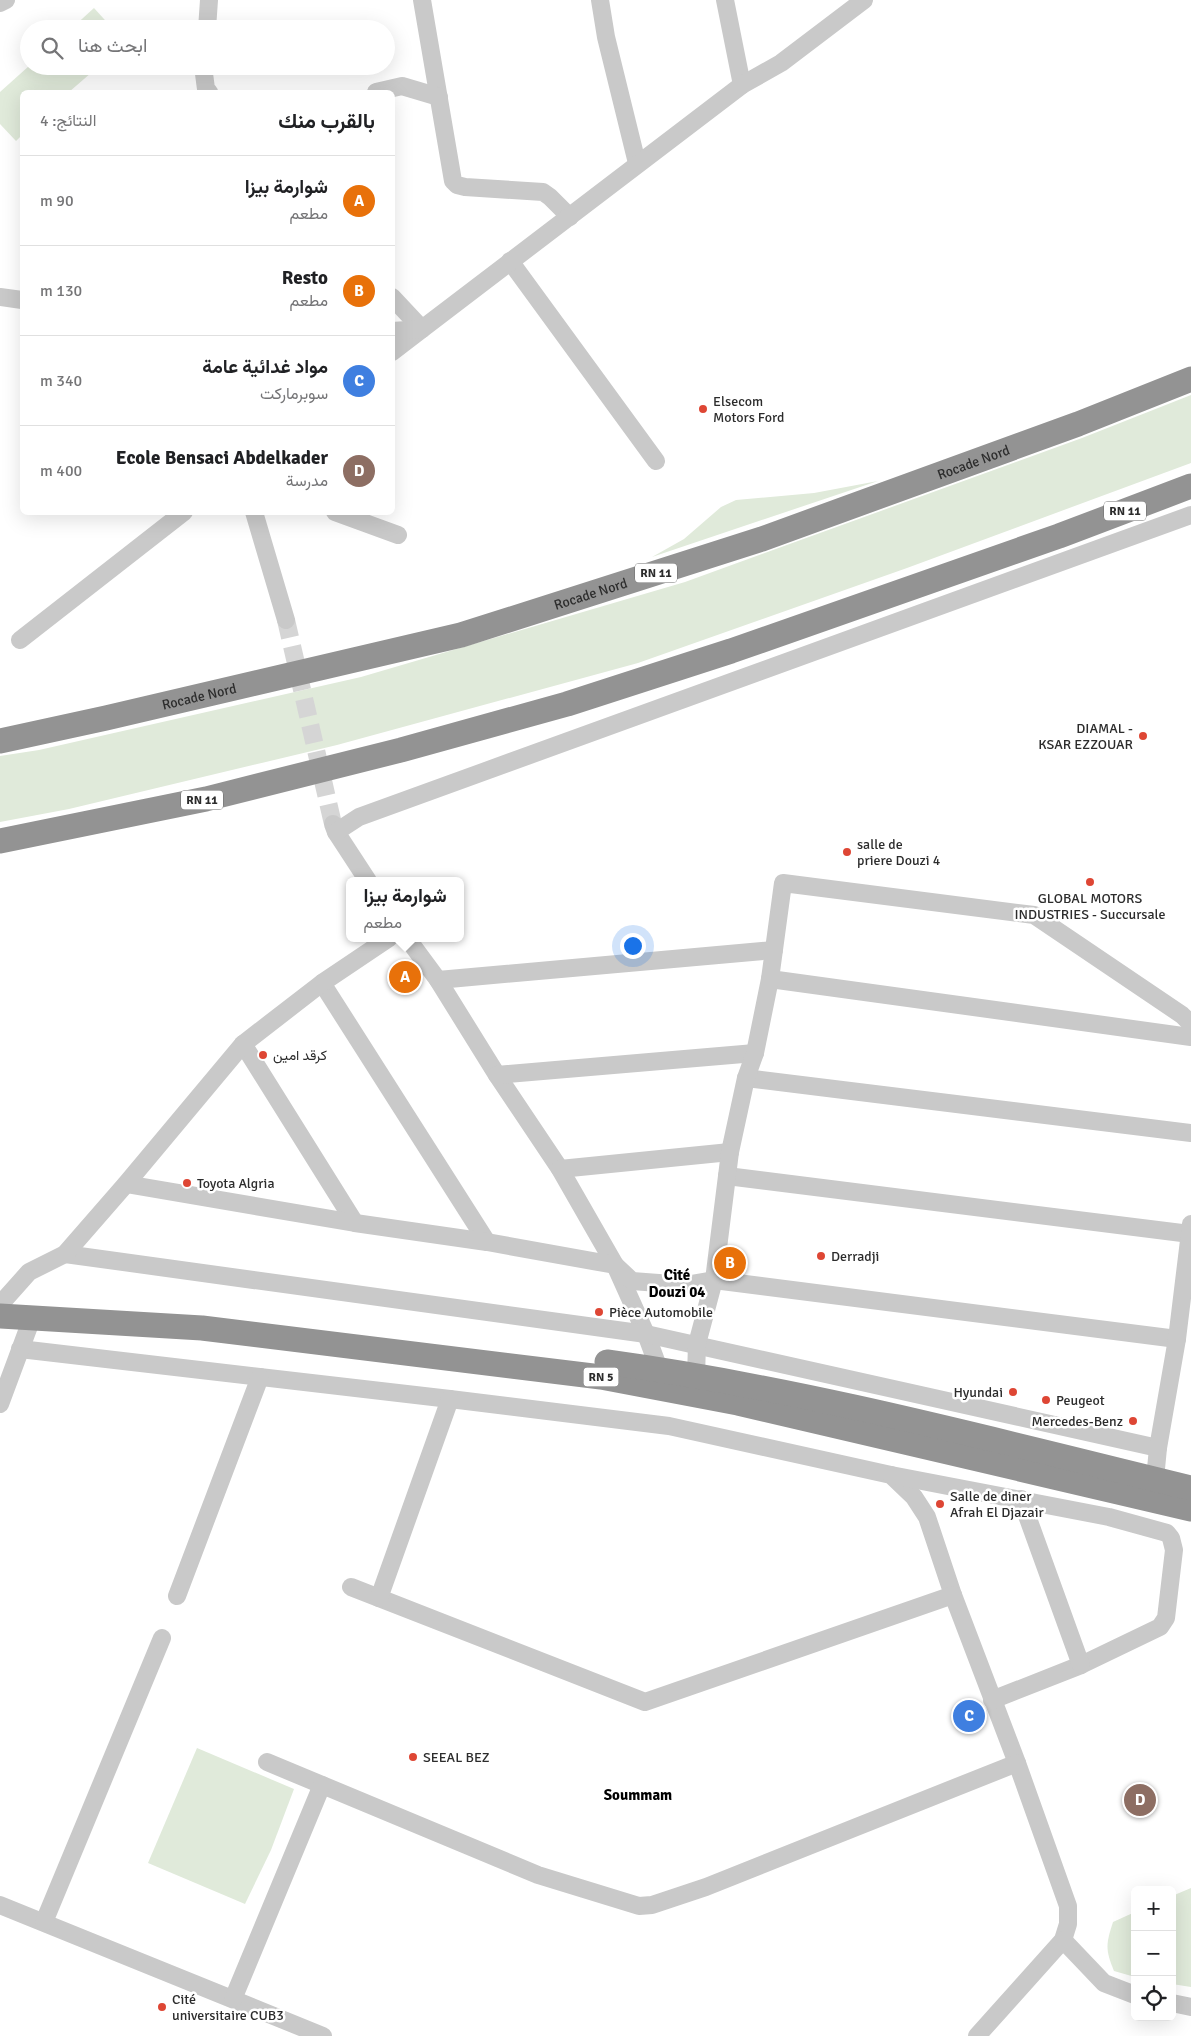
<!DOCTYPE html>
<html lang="ar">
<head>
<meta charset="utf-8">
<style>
	:root { --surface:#fff; --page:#f6f6f6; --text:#202124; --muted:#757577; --line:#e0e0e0; --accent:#ea580c }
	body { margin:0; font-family:Signika,Vazirmatn,sans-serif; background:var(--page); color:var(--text); direction:rtl }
	.controls { position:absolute; right:15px; bottom:15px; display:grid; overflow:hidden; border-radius:8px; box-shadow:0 5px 20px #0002 }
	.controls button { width:45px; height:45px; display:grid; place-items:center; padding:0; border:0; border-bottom:1px solid var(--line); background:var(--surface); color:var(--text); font:25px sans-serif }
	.you { position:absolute; left:632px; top:945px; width:18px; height:18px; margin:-12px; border:4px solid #fff; border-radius:50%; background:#1a73e8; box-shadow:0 0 0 8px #1a73e833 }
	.badge { display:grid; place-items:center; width:32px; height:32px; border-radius:50%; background:var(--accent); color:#fff; font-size:16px; font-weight:700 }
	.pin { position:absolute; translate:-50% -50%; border:2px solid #fff; box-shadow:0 1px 5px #0006 }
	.popup { position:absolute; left:346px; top:877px; width:118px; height:65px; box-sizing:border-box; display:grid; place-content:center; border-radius:8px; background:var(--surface); filter:drop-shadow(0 1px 4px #0005); font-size:16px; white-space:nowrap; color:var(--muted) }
	.popup b { font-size:19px; color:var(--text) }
	.popup::after { content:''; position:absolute; left:50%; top:100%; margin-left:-10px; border:10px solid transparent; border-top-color:var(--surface) }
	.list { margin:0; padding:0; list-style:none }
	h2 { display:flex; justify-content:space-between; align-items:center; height:65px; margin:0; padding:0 20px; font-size:21px }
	h2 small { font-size:16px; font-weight:400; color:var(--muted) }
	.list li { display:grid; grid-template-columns:32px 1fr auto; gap:15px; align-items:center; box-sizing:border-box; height:90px; padding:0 20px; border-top:1px solid var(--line) }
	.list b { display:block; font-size:19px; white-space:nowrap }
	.list p { margin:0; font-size:16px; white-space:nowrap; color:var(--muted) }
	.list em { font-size:16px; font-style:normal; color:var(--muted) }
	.icon { flex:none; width:28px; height:28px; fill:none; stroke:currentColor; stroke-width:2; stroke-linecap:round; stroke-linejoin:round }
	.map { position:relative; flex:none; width:1191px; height:2036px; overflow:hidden; direction:ltr }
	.search { position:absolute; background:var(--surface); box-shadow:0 5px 20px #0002; left:20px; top:20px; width:375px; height:55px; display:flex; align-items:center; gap:12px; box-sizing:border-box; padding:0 18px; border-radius:28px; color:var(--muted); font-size:19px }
	.panel { position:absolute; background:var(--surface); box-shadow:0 5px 20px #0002; left:20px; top:90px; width:375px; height:425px; border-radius:8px; direction:rtl }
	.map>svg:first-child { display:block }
	.green { fill:#e0eada }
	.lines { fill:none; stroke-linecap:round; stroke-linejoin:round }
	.minor-tunnel { stroke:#d5d5d5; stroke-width:18; stroke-dasharray:18 9; stroke-linecap:butt }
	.minor { stroke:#c9c9c9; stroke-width:18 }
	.highway { stroke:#939393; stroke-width:25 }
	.poi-dot { fill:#de4634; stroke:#fff; stroke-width:2 }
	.labels { text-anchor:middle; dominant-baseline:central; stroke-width:5; stroke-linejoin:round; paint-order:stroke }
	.shield { fill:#fff; stroke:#6b6b6b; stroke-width:1 }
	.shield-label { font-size:12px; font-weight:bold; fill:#2c2c2c }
	.poi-label { font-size:14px; fill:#2c2c2c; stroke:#fff; text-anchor:start }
	.street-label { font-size:14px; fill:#2c2c2c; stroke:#fff }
	.neighbourhood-label { font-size:15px; font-weight:bold; fill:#000; stroke:#fff }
</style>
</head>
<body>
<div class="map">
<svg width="1191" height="2036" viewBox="0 0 1191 2036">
	<rect width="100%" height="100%" fill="#fff"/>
	<g class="green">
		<path d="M 94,8 L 113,29 L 71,29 Z"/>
		<path d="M 29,66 L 99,66 L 69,92 L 22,92 L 22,135 L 16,141 L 0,124 L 0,92 Z"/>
		<path d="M 1191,395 L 1191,463 L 907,568 L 638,663 L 337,745 L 69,809 L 0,822 L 0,756 L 39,750 L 361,677 L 685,582 L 1082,438 Z"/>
		<path d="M 878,481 L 652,557 L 684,539 L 721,507 L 736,500 L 814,493 Z"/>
		<path d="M 197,1748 L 294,1789 L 271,1850 L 245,1904 L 148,1863 Z"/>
		<path d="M 1191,1888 L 1191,1987 L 1172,1984 L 1172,1896 Z"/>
		<path d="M 1135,1912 L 1135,1977 L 1114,1971 C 1105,1949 1106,1944 1113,1922 Z"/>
	</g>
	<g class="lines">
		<path class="minor-tunnel" d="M 286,620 L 333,824"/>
		<g class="minor">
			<path d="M 422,0 L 453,181 L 457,185 L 465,187 L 543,192 L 550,197 L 570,217"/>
			<path d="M 600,0 L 606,37 L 637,163"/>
			<path d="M 725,0 L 742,85"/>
			<path d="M 0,3 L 6,0"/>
			<path d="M 207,29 L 209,0"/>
			<path d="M 203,66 L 206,89 L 209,92"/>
			<path d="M 376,92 L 402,86 L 439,97"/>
			<path d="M 510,261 L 656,461"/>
			<path d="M 0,297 L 22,300"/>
			<path d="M 392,297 L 422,329 L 392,352"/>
			<path d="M 392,331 L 422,329 L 742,85 L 781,63 L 864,0"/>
			<path d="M 254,512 L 286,620"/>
			<path d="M 335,512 L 398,535"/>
			<path d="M 20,640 L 184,512"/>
			<path d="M 333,824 L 336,832 L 368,881"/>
			<path d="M 336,832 L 359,817 L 1191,515"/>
			<path d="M 407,938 L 438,980 L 497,1075 L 560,1169 L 615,1265 L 646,1334 L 659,1369"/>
			<path d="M 770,979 L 1191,1037"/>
			<path d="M 438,980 L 774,950"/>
			<path d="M 322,983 L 487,1242"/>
			<path d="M 243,1044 L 355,1223"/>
			<path d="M 497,1075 L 755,1053"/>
			<path d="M 746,1078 L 1191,1133"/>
			<path d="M 560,1169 L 730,1152"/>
			<path d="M 727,1176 L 1190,1234"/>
			<path d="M 126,1184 L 355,1223 L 487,1242 L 615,1265 L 632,1281 L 685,1285 L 714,1280 L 1177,1339"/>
			<path d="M 65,1254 L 646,1334 L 1158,1448"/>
			<path d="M 5,1299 L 29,1272 L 65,1254 L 126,1184 L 243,1044 L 322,983 L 389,938"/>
			<path d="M 20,1349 L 450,1399 L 669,1426 L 891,1475 L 914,1497 L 927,1517 L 953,1595 L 1017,1763 L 1068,1906 L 1068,1924 L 1063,1940 L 977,2036"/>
			<path d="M 696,1376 L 697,1344 L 714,1280 L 730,1152 L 746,1078 L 755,1053 L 770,979 L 783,883 L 1034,915 L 1182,1015 L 1191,1024"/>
			<path d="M 0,1404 L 32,1318"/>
			<path d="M 891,1475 L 1109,1517 L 1167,1533 L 1171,1538 L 1174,1550 L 1166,1618 L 1160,1627 L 1081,1665 L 992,1700"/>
			<path d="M 1155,1479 L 1158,1448 L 1177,1339 L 1191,1224"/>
			<path d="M 1021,1499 L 1081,1665"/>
			<path d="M 351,1587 L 645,1702 L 953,1595"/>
			<path d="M 177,1596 L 260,1377"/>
			<path d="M 379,1598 L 450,1399"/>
			<path d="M 267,1762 L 538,1875 L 639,1906 L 652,1905 L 706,1887 L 1017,1763"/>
			<path d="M 0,1905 L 323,2036"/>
			<path d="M 44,1922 L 162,1638"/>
			<path d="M 1063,1940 L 1104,1983 L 1135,1995"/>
			<path d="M 233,1999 L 322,1785"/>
			<path d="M 1172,2003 L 1191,2007"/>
		</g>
		<g class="highway">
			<path id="s1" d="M 0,741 L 106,718 L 461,635 L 762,539 L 1078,424 L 1191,379"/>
			<path d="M 0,841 L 206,799 L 401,750 L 567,704 L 731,651 L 1059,536 L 1191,486"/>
			<path d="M 0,1316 L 202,1328 L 601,1377 L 738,1403 L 1191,1509"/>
			<path d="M 607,1362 C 804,1389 998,1441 1191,1488"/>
		</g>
	</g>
	<g class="poi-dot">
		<circle cx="703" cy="409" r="5"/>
		<circle cx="1143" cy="736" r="5"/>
		<circle cx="847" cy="852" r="5"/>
		<circle cx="1090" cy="882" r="5"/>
		<circle cx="263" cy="1055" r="5"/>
		<circle cx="187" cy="1183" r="5"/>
		<circle cx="821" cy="1256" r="5"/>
		<circle cx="599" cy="1312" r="5"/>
		<circle cx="1013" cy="1392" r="5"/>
		<circle cx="1046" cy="1400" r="5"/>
		<circle cx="1133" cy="1421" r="5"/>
		<circle cx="940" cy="1504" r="5"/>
		<circle cx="413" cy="1757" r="5"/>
		<circle cx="162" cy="2007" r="5"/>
	</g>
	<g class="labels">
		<g class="shield">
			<rect x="1104" y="501.5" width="42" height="19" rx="4"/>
			<rect x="635" y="563.5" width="42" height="19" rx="4"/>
			<rect x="181" y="790.5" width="42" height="19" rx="4"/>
			<rect x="583.5" y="1367.5" width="35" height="19" rx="4"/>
		</g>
		<g class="shield-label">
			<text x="1125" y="511">RN 11</text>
			<text x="656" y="573">RN 11</text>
			<text x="202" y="800">RN 11</text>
			<text x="601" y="1377">RN 5</text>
		</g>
		<g class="poi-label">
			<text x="713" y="401">Elsecom<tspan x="713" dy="16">Motors Ford</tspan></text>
			<text x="1133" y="728" text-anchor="end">DIAMAL -<tspan x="1133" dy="16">KSAR EZZOUAR</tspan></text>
			<text x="857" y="844">salle de<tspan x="857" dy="16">priere Douzi 4</tspan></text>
			<text x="1090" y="898" text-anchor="middle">GLOBAL MOTORS<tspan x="1090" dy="16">INDUSTRIES - Succursale</tspan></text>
			<text x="273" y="1055">كرقد امين</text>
			<text x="197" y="1183">Toyota Algria</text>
			<text x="831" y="1256">Derradji</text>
			<text x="609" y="1312">Pièce Automobile</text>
			<text x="1003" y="1392" text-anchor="end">Hyundai</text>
			<text x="1056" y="1400">Peugeot</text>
			<text x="1123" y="1421" text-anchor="end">Mercedes-Benz</text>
			<text x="950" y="1496">Salle de diner<tspan x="950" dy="16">Afrah El Djazair</tspan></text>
			<text x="423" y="1757">SEEAL BEZ</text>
			<text x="172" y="1999">Cité<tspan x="172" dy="16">universitaire CUB3</tspan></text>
		</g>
		<g class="street-label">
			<text stroke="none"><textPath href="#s1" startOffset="1014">Rocade Nord</textPath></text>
			<text stroke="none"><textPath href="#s1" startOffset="609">Rocade Nord</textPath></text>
			<text stroke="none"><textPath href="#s1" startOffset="204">Rocade Nord</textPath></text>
		</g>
		<g class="neighbourhood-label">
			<text x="677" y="1275">Cité<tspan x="677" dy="17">Douzi 04</tspan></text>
			<text x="638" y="1795">Soummam</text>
		</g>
	</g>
</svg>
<div class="controls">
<button>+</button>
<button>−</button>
<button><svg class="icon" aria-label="locate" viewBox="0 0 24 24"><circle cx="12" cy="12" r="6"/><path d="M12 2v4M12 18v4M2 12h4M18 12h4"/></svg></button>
</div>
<div class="you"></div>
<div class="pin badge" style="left:405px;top:977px;background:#e8710a">A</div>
<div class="popup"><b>شوارمة بيزا</b>مطعم</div>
<div class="pin badge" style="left:730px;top:1263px;background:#e8710a">B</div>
<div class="pin badge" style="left:969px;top:1716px;background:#3f7fe0">C</div>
<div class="pin badge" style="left:1140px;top:1800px;background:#8d6e63">D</div>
<div class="search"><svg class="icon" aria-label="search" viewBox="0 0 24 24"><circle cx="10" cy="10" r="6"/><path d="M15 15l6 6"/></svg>ابحث هنا</div>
<section class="panel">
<h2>بالقرب منك<small>النتائج: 4</small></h2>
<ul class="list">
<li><span class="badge" style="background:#e8710a">A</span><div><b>شوارمة بيزا</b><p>مطعم</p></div><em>90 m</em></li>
<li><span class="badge" style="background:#e8710a">B</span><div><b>Resto</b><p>مطعم</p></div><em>130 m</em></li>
<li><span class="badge" style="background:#3f7fe0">C</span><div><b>مواد غدائية عامة</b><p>سوبرماركت</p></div><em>340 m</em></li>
<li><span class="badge" style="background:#8d6e63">D</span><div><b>Ecole Bensaci Abdelkader</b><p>مدرسة</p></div><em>400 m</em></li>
</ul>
</section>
</div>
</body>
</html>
